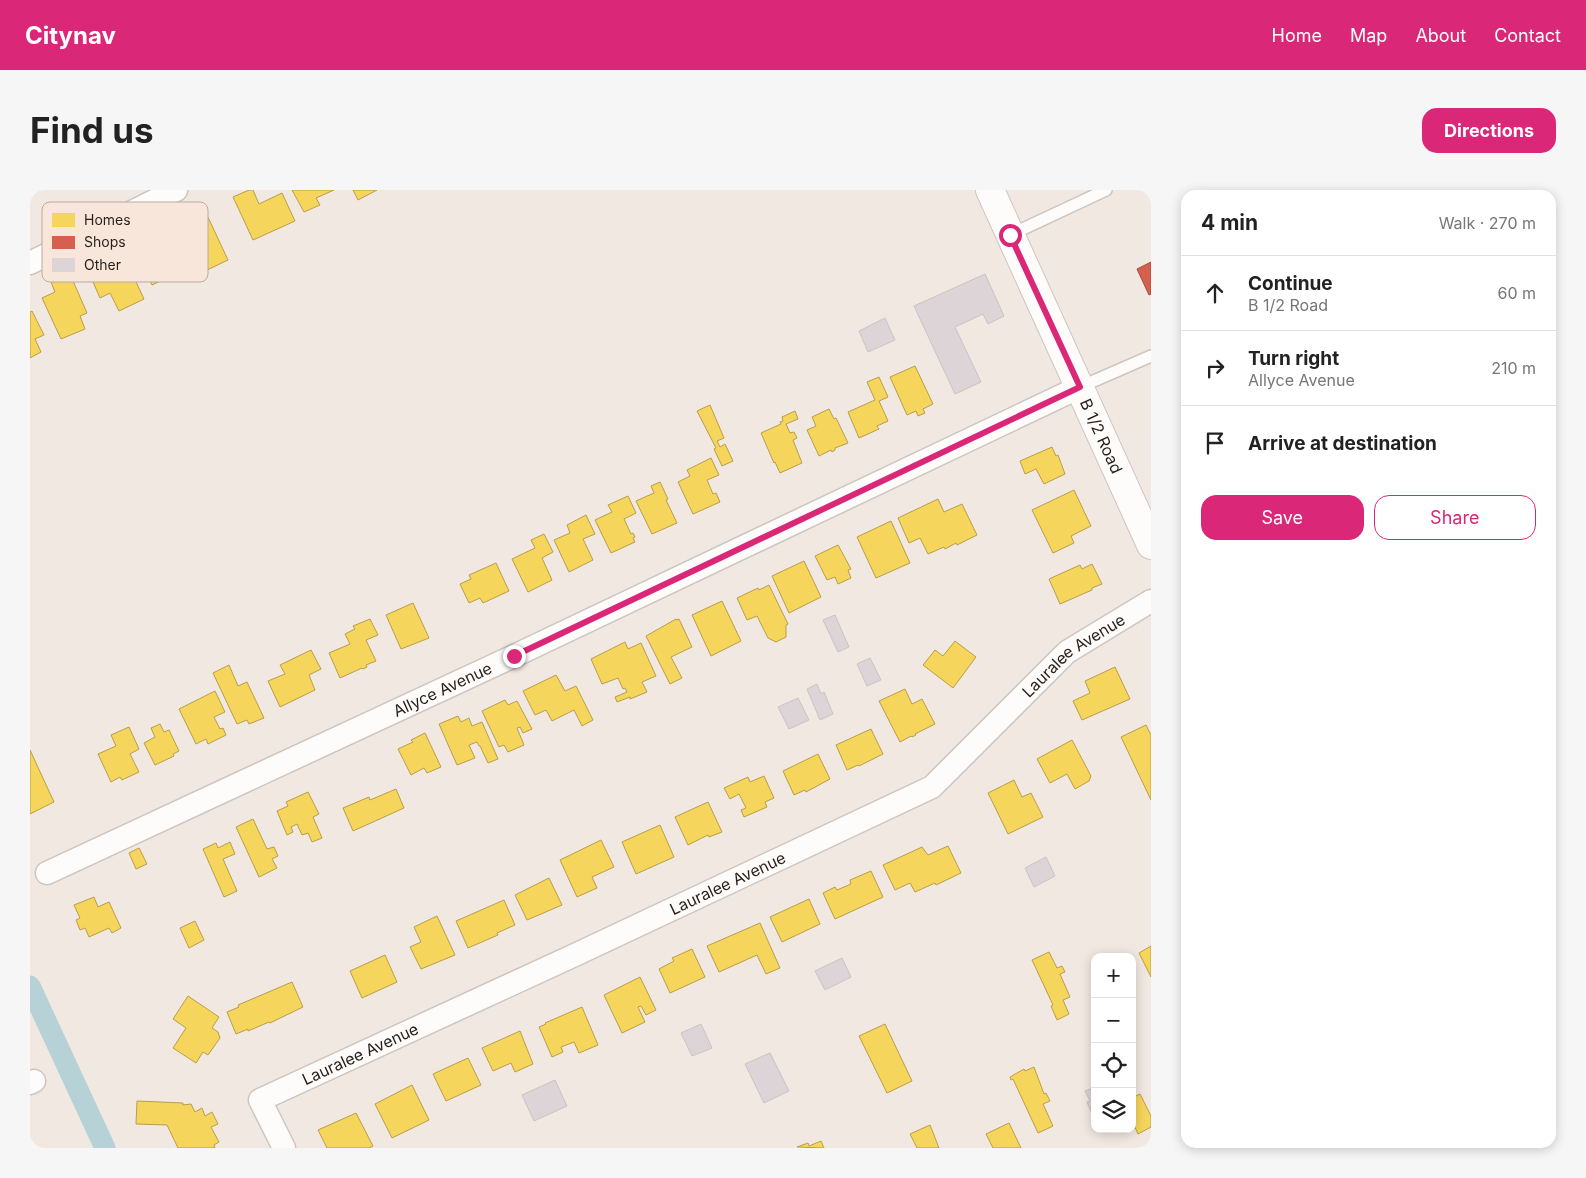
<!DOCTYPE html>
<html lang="en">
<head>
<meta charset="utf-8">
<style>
	:root { --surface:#fff; --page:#f6f6f6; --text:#222; --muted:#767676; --line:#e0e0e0; --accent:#db2777 }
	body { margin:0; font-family:Inter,sans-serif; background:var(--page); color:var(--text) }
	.controls { position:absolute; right:15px; bottom:15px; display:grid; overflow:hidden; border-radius:10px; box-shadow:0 2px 12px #0003 }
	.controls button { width:45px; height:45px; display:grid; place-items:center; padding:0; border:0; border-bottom:1px solid var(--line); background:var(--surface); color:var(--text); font:25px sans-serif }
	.stop { position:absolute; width:15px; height:15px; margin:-11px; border:4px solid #db2777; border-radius:50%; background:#fff }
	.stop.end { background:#db2777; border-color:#fff; box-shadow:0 1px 5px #0008 }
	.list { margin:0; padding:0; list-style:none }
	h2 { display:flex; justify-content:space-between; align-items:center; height:65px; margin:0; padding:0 20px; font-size:21px }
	h2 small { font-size:16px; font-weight:400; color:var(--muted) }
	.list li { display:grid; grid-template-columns:32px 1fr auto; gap:15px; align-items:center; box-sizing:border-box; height:75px; padding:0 20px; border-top:1px solid var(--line) }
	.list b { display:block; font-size:19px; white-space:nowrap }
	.list p { margin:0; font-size:16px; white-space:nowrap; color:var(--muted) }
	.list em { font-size:16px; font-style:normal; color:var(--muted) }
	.actions { display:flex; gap:10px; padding:15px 20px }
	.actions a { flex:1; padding:11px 0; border:1px solid var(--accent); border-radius:15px; text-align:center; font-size:18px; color:var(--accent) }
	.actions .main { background:var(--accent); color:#fff }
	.icon { flex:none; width:28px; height:28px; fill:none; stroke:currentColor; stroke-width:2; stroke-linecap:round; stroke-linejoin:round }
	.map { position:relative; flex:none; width:1121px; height:958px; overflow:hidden; border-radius:15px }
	header { display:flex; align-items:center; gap:30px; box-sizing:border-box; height:70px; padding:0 25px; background:var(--accent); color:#fff }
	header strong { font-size:24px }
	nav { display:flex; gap:28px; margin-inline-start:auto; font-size:18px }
	.intro { display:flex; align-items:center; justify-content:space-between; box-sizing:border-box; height:120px; padding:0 30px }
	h1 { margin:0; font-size:35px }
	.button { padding:12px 22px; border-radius:15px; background:var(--accent); color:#fff; font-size:18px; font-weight:700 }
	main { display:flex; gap:30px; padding:0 30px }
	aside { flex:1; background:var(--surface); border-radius:15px; box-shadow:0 2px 12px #0003 }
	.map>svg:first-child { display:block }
	.homes { fill:#f6d55c; stroke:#b89e48 }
	.shops { fill:#d6604d; stroke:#a14c3e }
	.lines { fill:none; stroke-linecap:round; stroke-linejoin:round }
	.canal { stroke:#b6d2d7; stroke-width:21 }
	.building { fill:#dcd4d6; stroke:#cac3c3 }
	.service-casing { stroke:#cec5c0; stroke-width:14 }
	.minor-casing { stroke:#cec5c0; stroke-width:25 }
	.secondary-casing { stroke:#cec5c0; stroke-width:30 }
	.service { stroke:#fdfcfb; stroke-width:11 }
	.minor { stroke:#fdfcfb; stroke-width:22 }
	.secondary { stroke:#fdfcfb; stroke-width:28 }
	.route { stroke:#db2777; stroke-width:6 }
	.labels { text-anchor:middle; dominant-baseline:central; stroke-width:5; stroke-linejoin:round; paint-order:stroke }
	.street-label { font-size:16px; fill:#261f1b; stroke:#f9e6db }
	.key { fill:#f9e6db; stroke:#baaaa1; stroke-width:1 }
	.key-label { font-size:14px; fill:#261f1b }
</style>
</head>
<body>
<header>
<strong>Citynav</strong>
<nav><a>Home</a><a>Map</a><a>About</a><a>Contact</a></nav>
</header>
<div class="intro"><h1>Find us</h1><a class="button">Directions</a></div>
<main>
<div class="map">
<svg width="1121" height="958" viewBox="0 0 1121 958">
	<rect width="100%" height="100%" fill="#f2e8e2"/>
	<g class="homes">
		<path d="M 219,0 L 223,0 L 229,14 L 252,3 L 265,31 L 223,50 L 203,7 Z"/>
		<path d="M 262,0 L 304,0 L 286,8 L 290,15 L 274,22 Z"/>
		<path d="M 323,0 L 347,0 L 328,10 Z"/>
		<path d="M 176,23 L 198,70 L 175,81 L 153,34 Z"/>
		<path d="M 144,35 L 164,75 L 122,95 L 111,71 L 122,66 L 121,62 L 132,57 L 126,44 Z"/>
		<path d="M 94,66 L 114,109 L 89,121 L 80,103 L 70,108 L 56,76 L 74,68 L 77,74 Z"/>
		<path d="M 40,84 L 57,123 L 50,126 L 55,139 L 31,149 L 12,108 L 25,102 L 21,92 Z"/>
		<path d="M 2,121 L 14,145 L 5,149 L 11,162 L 0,168 L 0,122 Z"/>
		<path d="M 885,176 L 903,214 L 893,219 L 895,223 L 888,226 L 886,221 L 877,225 L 860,187 Z"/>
		<path d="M 849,187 L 858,207 L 849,211 L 858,231 L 847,236 L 849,239 L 829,248 L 818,222 L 845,210 L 837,192 Z"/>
		<path d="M 680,215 L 694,248 L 687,251 L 690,257 L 695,254 L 703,271 L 692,276 L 684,259 L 686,258 L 667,221 Z"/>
		<path d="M 799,219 L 804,229 L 806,228 L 818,253 L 805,258 L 805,260 L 802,262 L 801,260 L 789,266 L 777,240 L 786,236 L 782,227 Z"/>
		<path d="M 765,221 L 768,229 L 756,234 L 760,243 L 764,242 L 767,248 L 763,250 L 772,273 L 750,283 L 745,272 L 744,273 L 731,243 L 751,234 L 750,232 L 753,231 L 752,227 Z"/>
		<path d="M 1022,257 L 1026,266 L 1028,265 L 1035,284 L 1014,294 L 1006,279 L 995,284 L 990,271 Z"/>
		<path d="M 681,268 L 689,285 L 677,290 L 683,304 L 686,303 L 690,312 L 663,324 L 648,292 L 660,286 L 657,280 Z"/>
		<path d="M 630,292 L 638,309 L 636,310 L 647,333 L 622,344 L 606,311 L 624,303 L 621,296 Z"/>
		<path d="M 1044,300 L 1061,336 L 1041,346 L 1044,353 L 1023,363 L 1002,320 Z"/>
		<path d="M 598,306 L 606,323 L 594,329 L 601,344 L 603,343 L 605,347 L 603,348 L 605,352 L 581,363 L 565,330 L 582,322 L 578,315 Z"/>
		<path d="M 908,309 L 914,322 L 932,314 L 947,345 L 927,355 L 926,353 L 915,359 L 914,357 L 898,364 L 890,348 L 879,353 L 868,328 Z"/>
		<path d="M 556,325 L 565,344 L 553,349 L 563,370 L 539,382 L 524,350 L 540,343 L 537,335 Z"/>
		<path d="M 861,331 L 880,373 L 846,388 L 827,347 Z"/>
		<path d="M 514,344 L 523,362 L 512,368 L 522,390 L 498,402 L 482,369 L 505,358 L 501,350 Z"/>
		<path d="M 808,355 L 821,379 L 818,380 L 821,388 L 808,394 L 805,387 L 797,390 L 785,366 Z"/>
		<path d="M 774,371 L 791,407 L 759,423 L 742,386 Z"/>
		<path d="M 466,373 L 479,401 L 453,413 L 450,408 L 439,413 L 430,394 L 441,389 L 439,385 Z"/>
		<path d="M 1062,374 L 1072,394 L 1062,398 L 1062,400 L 1030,414 L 1019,389 L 1050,375 L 1052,379 Z"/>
		<path d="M 739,395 L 758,434 L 756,435 L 756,447 L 746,452 L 738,448 L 727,426 L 717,430 L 707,408 L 728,398 L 729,400 Z"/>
		<path d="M 692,411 L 711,451 L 681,466 L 662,425 Z"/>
		<path d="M 383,413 L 399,448 L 371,459 L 356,425 Z"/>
		<path d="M 340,429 L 348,445 L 336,450 L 346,471 L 336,475 L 337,477 L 333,479 L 332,478 L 310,488 L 299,463 L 320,454 L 315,444 L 325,439 L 323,436 Z"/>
		<path d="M 646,429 L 646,430 L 649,429 L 662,457 L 641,467 L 652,488 L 640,494 L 616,446 Z"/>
		<path d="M 925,451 L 946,467 L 923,498 L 893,475 L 905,460 L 913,466 Z"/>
		<path d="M 595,452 L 598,459 L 611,453 L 626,486 L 612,492 L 617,502 L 600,509 L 600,507 L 587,512 L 585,507 L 597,502 L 595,498 L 593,499 L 588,488 L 572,494 L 561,469 Z"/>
		<path d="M 281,460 L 291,479 L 279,485 L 285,500 L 250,517 L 238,491 L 255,484 L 250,475 Z"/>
		<path d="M 199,475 L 208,496 L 217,492 L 234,528 L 219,534 L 217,530 L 207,534 L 183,483 Z"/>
		<path d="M 1085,477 L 1100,509 L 1052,530 L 1043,511 L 1060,503 L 1055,491 Z"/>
		<path d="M 526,485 L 535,501 L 546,496 L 563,530 L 552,536 L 544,520 L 522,531 L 516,520 L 505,525 L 493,501 Z"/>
		<path d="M 875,499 L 882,514 L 892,509 L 905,534 L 885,544 L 886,545 L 882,547 L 881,546 L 870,552 L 849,511 Z"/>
		<path d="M 185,501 L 195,522 L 184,527 L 190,539 L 193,538 L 196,545 L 178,554 L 176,549 L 166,554 L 149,519 Z"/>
		<path d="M 475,510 L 478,515 L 487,511 L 502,539 L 493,543 L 490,537 L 487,538 L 494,555 L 478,562 L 474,555 L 469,557 L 452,521 Z"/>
		<path d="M 428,526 L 431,532 L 439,528 L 442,536 L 452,532 L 468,569 L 458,573 L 450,556 L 449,556 L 447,552 L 439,555 L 445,568 L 427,575 L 409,534 Z"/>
		<path d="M 130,534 L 134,542 L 139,540 L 149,561 L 143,564 L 144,566 L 125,575 L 114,553 L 125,547 L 121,538 Z"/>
		<path d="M 1116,535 L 1121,545 L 1121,610 L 1091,547 Z"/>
		<path d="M 99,537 L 109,559 L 100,564 L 109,582 L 92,590 L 90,587 L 81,592 L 68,564 L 86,556 L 81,545 Z"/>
		<path d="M 841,539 L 853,564 L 829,576 L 828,575 L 817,580 L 806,555 Z"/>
		<path d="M 395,543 L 411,577 L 397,583 L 394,578 L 381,585 L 368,559 L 383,552 L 381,550 Z"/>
		<path d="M 1042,550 L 1061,586 L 1059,591 L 1045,599 L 1037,584 L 1020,593 L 1007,569 Z"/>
		<path d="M 0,560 L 24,612 L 0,624 Z"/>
		<path d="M 788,564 L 800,589 L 776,602 L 775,600 L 764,605 L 753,581 Z"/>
		<path d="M 734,586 L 744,608 L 735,612 L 737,617 L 714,627 L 711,620 L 716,618 L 709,604 L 700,609 L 694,598 L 718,587 L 720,592 Z"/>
		<path d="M 984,590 L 992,607 L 1001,603 L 1013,627 L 978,644 L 958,603 Z"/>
		<path d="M 366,599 L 374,618 L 323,641 L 313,618 L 339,607 L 340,610 Z"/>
		<path d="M 278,602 L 289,624 L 283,627 L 292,648 L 282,652 L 278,643 L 272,645 L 267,634 L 261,637 L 263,642 L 257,645 L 247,621 L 258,616 L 256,612 Z"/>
		<path d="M 678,612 L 692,642 L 679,647 L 678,645 L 658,655 L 645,627 Z"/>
		<path d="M 223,629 L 237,659 L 244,657 L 248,666 L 242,669 L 247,678 L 229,687 L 206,637 Z"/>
		<path d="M 630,635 L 644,667 L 606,684 L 592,652 Z"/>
		<path d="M 571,650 L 584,677 L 562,687 L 567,698 L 547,707 L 530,670 Z"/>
		<path d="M 200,652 L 205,664 L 193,669 L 207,701 L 194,707 L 173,659 L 186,653 L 188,658 Z"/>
		<path d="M 918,656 L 931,683 L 906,695 L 905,693 L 885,702 L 880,693 L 865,700 L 853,675 L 892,657 L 898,665 Z"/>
		<path d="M 109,658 L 117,674 L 106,679 L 99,663 Z"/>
		<path d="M 841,681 L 853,707 L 805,729 L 793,703 L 805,697 L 807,700 L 821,694 L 820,690 Z"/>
		<path d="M 519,688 L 532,715 L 497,730 L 485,705 Z"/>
		<path d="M 64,707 L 68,717 L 79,712 L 91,738 L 82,743 L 79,738 L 59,747 L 55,738 L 50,740 L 46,730 L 50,728 L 44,715 Z"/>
		<path d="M 779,709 L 790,734 L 752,752 L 740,727 Z"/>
		<path d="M 474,710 L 485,735 L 467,743 L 468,745 L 438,758 L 426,731 Z"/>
		<path d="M 407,726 L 425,765 L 391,779 L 380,757 L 391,752 L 384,737 Z"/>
		<path d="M 165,731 L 174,750 L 159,758 L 150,738 Z"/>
		<path d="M 730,733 L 750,778 L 736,784 L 727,765 L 689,782 L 677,756 Z"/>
		<path d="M 1121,756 L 1121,787 L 1109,763 Z"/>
		<path d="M 662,759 L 675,787 L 640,803 L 629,779 L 644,771 L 642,768 Z"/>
		<path d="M 1019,762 L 1027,778 L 1032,776 L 1035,782 L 1030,784 L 1040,807 L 1033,810 L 1039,824 L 1027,830 L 1021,816 L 1023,815 L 1002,770 Z"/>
		<path d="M 355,765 L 367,792 L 332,808 L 320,781 Z"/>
		<path d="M 610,787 L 626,820 L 616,825 L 611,816 L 608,817 L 615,832 L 592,843 L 574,805 Z"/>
		<path d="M 262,792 L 273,817 L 240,833 L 239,832 L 218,841 L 218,839 L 206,844 L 197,822 L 209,817 L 208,815 Z"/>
		<path d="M 158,806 L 189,827 L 182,838 L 188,842 L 190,848 L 178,865 L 173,862 L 166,873 L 143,858 L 156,838 L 143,829 Z"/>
		<path d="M 552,817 L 568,855 L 549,863 L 544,852 L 531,857 L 533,862 L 522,867 L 509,837 L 516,834 L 515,833 Z"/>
		<path d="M 855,834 L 882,891 L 857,903 L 829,846 Z"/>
		<path d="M 490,841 L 503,874 L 485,882 L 481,873 L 463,881 L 452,858 Z"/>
		<path d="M 438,868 L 451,895 L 416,911 L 403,884 Z"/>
		<path d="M 1004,877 L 1014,904 L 1016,903 L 1020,911 L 1013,914 L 1023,936 L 1008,943 L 983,889 L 981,890 L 980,887 L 994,879 L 995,881 Z"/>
		<path d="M 382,895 L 399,930 L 362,948 L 345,914 Z"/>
		<path d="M 1110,904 L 1121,926 L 1121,937 L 1108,944 L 1104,935 L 1102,936 L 1102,908 Z"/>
		<path d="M 107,911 L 153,913 L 153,915 L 161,914 L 165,922 L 172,918 L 175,926 L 182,922 L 188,934 L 181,937 L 189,952 L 184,955 L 185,958 L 148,958 L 137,935 L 106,934 Z"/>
		<path d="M 326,923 L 343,956 L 339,958 L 297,958 L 288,940 Z"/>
		<path d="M 979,933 L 991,958 L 963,958 L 956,944 Z"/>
		<path d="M 900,935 L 909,958 L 887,958 L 880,944 Z"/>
		<path d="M 791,951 L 794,958 L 767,957 L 778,953 L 779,956 Z"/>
	</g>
	<path class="shops" d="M 1121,72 L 1121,104 L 1119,105 L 1107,79 Z"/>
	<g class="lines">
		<path class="canal" d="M 0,796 L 75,958"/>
	</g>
	<g class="building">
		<path d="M 955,84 L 974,126 L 958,134 L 953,124 L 925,137 L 951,192 L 925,204 L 884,116 Z"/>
		<path d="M 855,128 L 865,150 L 838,162 L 829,141 Z"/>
		<path d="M 805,425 L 819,457 L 808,462 L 793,430 Z"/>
		<path d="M 840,468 L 851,490 L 837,496 L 827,474 Z"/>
		<path d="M 787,494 L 791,504 L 794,502 L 803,524 L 790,530 L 777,499 Z"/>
		<path d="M 768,508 L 779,530 L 759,539 L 748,517 Z"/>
		<path d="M 1016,667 L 1025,686 L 1004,697 L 995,678 Z"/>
		<path d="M 812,768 L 821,787 L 795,800 L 785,781 Z"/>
		<path d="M 671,834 L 682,858 L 662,866 L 651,843 Z"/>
		<path d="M 740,863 L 759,901 L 734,913 L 715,874 Z"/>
		<path d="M 525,890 L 537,916 L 504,931 L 492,905 Z"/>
		<path d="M 1065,897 L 1065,929 L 1064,929 L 1057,912 L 1060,911 L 1055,901 Z"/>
	</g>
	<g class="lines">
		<defs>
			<g id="service">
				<path d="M 980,45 L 1076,0"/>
				<path d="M 1050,197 L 1121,166"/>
			</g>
			<g id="minor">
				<path d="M 0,73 L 146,0"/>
				<path id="s1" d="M 17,683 L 484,466 L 1050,197"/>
				<path d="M 0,893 L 4,891"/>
				<path id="s2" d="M 254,958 L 230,910 L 547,764 L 902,597 L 1037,462 L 1121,411"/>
			</g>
			<g id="secondary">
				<path id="s3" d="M 960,0 L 1121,355"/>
			</g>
		</defs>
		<use href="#service" class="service-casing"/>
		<use href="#minor" class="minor-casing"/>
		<use href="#secondary" class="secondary-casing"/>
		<use href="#service" class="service"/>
		<use href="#minor" class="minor"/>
		<use href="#secondary" class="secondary"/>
	</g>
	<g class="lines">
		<path class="route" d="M 484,466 L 1050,197 L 980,45"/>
	</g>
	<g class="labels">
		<g class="street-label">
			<text stroke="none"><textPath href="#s3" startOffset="270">B 1/2 Road</textPath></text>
			<text stroke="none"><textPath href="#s2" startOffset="989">Lauralee Avenue</textPath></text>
			<text stroke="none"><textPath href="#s1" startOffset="436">Allyce Avenue</textPath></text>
			<text stroke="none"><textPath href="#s2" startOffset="569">Lauralee Avenue</textPath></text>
			<text stroke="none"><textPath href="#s2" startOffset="164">Lauralee Avenue</textPath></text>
		</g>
	</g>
	<rect x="12" y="12" width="166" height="80" rx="8" class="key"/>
	<rect x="22" y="23" width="23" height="14" fill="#f6d55c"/>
	<rect x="22" y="46" width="23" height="13" fill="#d6604d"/>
	<rect x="22" y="68" width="23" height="14" fill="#dcd4d6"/>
	<g class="key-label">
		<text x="54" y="35">Homes</text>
		<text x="54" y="57">Shops</text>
		<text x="54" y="80">Other</text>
	</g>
</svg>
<div class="controls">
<button>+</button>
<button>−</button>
<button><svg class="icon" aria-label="locate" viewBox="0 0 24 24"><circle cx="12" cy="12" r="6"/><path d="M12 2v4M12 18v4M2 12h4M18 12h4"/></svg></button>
<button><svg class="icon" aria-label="layers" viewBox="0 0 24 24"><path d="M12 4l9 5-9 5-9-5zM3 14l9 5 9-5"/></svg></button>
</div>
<div class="stop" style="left:980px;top:45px"></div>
<div class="stop end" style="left:484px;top:466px"></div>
</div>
<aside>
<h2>4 min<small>Walk · 270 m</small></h2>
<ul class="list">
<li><svg class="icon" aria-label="ahead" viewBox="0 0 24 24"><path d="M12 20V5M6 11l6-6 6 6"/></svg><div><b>Continue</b><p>B 1/2 Road</p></div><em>60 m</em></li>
<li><svg class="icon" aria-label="right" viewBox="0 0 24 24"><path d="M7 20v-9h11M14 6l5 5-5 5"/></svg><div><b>Turn right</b><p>Allyce Avenue</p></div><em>210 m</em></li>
<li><svg class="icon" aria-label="arrive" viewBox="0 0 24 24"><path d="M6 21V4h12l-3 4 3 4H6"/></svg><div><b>Arrive at destination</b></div></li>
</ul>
<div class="actions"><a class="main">Save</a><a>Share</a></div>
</aside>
</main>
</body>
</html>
